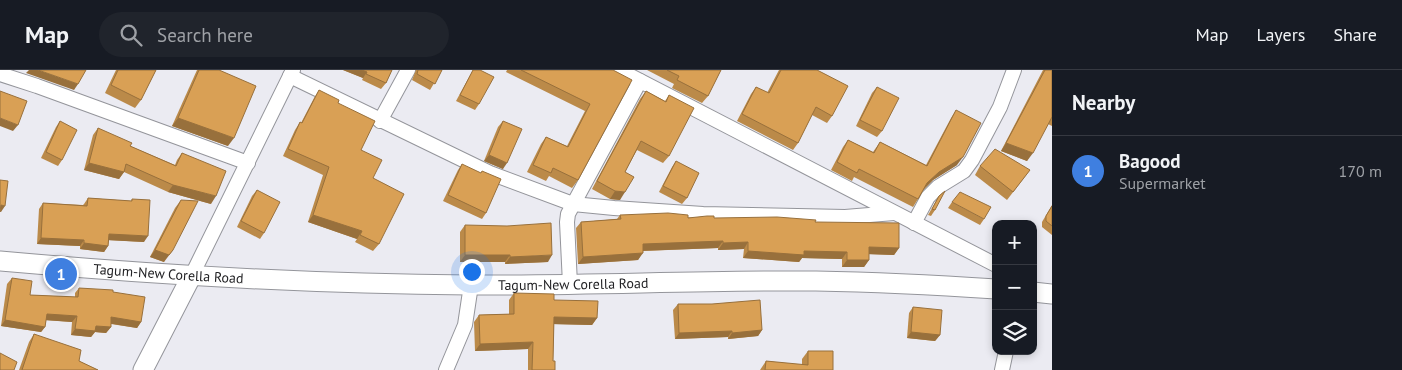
<!DOCTYPE html>
<html lang="en">
<head>
<meta charset="utf-8">
<style>
	:root { --surface:#171b24; --page:#20242c; --text:#f1f3f6; --muted:#9ea1a6; --line:#363941; --accent:#c69aca }
	body { margin:0; font-family:"PT Sans",sans-serif; background:var(--page); color:var(--text) }
	.controls { position:absolute; right:15px; bottom:15px; display:grid; overflow:hidden; border-radius:10px; box-shadow:0 2px 8px #0003 }
	.controls button { width:45px; height:45px; display:grid; place-items:center; padding:0; border:0; border-bottom:1px solid var(--line); background:var(--surface); color:var(--text); font:25px sans-serif }
	.you { position:absolute; left:471px; top:201px; width:18px; height:18px; margin:-12px; border:4px solid #fff; border-radius:50%; background:#1a73e8; box-shadow:0 0 0 8px #1a73e833 }
	.badge { display:grid; place-items:center; width:32px; height:32px; border-radius:50%; background:var(--accent); color:#fff; font-size:16px; font-weight:700 }
	.pin { position:absolute; translate:-50% -50%; border:2px solid #fff; box-shadow:0 1px 5px #0006 }
	.list { margin:0; padding:0; list-style:none }
	h2 { display:flex; justify-content:space-between; align-items:center; height:65px; margin:0; padding:0 20px; font-size:21px }
	h2 small { font-size:16px; font-weight:400; color:var(--muted) }
	.list li { display:grid; grid-template-columns:32px 1fr auto; gap:15px; align-items:center; box-sizing:border-box; height:70px; padding:0 20px; border-top:1px solid var(--line) }
	.list b { display:block; font-size:19px; white-space:nowrap }
	.list p { margin:0; font-size:16px; white-space:nowrap; color:var(--muted) }
	.list em { font-size:16px; font-style:normal; color:var(--muted) }
	.icon { flex:none; width:28px; height:28px; fill:none; stroke:currentColor; stroke-width:2; stroke-linecap:round; stroke-linejoin:round }
	.map { position:relative; flex:none; width:1052px; height:300px; overflow:hidden }
	header { display:flex; align-items:center; gap:30px; box-sizing:border-box; height:70px; padding:0 25px; background:var(--surface); border-bottom:1px solid var(--line) }
	header strong { font-size:24px }
	nav { display:flex; gap:28px; margin-inline-start:auto; font-size:18px }
	.search { width:350px; height:45px; background:var(--page); display:flex; align-items:center; gap:12px; box-sizing:border-box; padding:0 18px; border-radius:28px; color:var(--muted); font-size:19px }
	main { display:flex }
	aside { flex:1; background:var(--surface) }
	.map>svg:first-child { display:block }
	.lines { fill:none; stroke-linecap:round; stroke-linejoin:round }
	.street-casing { stroke:#94959b; stroke-width:16 }
	.secondary-casing { stroke:#94959b; stroke-width:21 }
	.street { stroke:#fff; stroke-width:14 }
	.secondary { stroke:#fff; stroke-width:19 }
	.wall { fill:#bb8a49 }
	.shaded-wall { fill:#98703c }
	.building { fill:#d9a055; stroke:#98703c }
	.labels { text-anchor:middle; dominant-baseline:central; stroke-width:4; stroke-linejoin:round; paint-order:stroke }
	.street-label { font-size:14px; fill:#222225; stroke:#ebebf2 }
</style>
</head>
<body>
<header>
<strong>Map</strong>
<div class="search"><svg class="icon" aria-label="search" viewBox="0 0 24 24"><circle cx="10" cy="10" r="6"/><path d="M15 15l6 6"/></svg>Search here</div>
<nav><a>Map</a><a>Layers</a><a>Share</a></nav>
</header>
<main>
<div class="map">
<svg width="1052" height="300" viewBox="0 0 1052 300">
	<rect width="100%" height="100%" fill="#ebebf2"/>
	<g class="lines">
		<defs>
			<g id="street">
				<path d="M 619,0 L 996,195"/>
				<path d="M 0,4 L 37,16 L 248,93"/>
				<path d="M 290,6 L 490,103 L 573,134 L 614,138 L 703,144 L 845,147 L 894,143"/>
				<path d="M 380,51 L 408,0"/>
				<path d="M 914,153 L 928,127 L 938,117 L 964,101 L 972,90 L 1000,37 L 1014,0"/>
				<path d="M 192,205 L 293,0"/>
				<path d="M 570,214 L 567,152 L 568,144 L 640,11"/>
				<path d="M 446,300 L 465,255 L 471,215"/>
				<path d="M 1002,300 L 1006,281"/>
			</g>
			<g id="secondary">
				<path id="s1" d="M 0,191 C 156,205 313,214 470,215 C 585,216 700,210 816,211 C 876,212 936,215 996,219"/>
				<path d="M 1033,222 L 1052,224"/>
				<path d="M 143,300 L 192,205"/>
			</g>
		</defs>
		<use href="#street" class="street-casing"/>
		<use href="#secondary" class="secondary-casing"/>
		<use href="#street" class="street"/>
		<use href="#secondary" class="secondary"/>
	</g>
	<g class="wall">
		<path d="M 116,0 L 156,0 L 141,30 L 135,38 L 105,23 Z"/>
		<path d="M 197,0 L 219,0 L 228,76 L 172,56 Z"/>
		<path d="M 343,0 L 392,0 L 386,13 L 381,19 L 362,10 L 363,8 Z"/>
		<path d="M 416,0 L 442,0 L 430,20 L 412,10 Z"/>
		<path d="M 473,0 L 480,0 L 479,34 L 475,40 L 456,31 Z"/>
		<path d="M 507,0 L 613,0 L 578,110 L 572,118 L 549,106 L 546,111 L 527,102 L 541,74 L 546,67 L 567,76 L 585,41 L 506,2 Z"/>
		<path d="M 647,0 L 721,0 L 708,26 L 702,33 L 672,18 L 674,14 Z"/>
		<path d="M 779,0 L 817,0 L 832,46 L 827,53 L 812,45 L 798,73 L 793,80 L 737,51 L 751,24 L 756,17 L 767,23 Z"/>
		<path d="M 1043,0 L 1052,0 L 1052,56 L 1048,54 L 1027,91 L 1001,81 Z"/>
		<path d="M 877,17 L 882,61 L 877,67 L 856,56 L 872,23 Z"/>
		<path d="M 319,20 L 338,33 L 361,80 L 373,108 L 379,174 L 373,181 L 355,172 L 357,169 L 308,152 L 323,105 L 283,86 L 295,60 L 300,52 L 301,53 L 314,28 Z"/>
		<path d="M 646,21 L 665,31 L 669,25 L 669,86 L 663,93 L 637,80 L 625,102 L 620,130 L 610,129 L 592,119 L 640,29 Z"/>
		<path d="M 956,40 L 957,95 L 933,110 L 924,119 L 913,137 L 854,107 L 852,111 L 831,100 L 843,77 L 848,70 L 873,82 L 880,72 L 926,95 L 951,48 Z"/>
		<path d="M 60,51 L 62,90 L 58,96 L 41,88 L 56,57 Z"/>
		<path d="M 503,51 L 503,99 L 484,91 L 498,57 Z"/>
		<path d="M 98,58 L 130,76 L 175,95 L 177,90 L 182,83 L 211,134 L 168,122 L 124,102 L 119,109 L 84,100 L 93,65 Z"/>
		<path d="M 676,91 L 687,128 L 682,134 L 659,122 L 672,97 Z"/>
		<path d="M 462,94 L 486,143 L 482,149 L 443,131 L 458,100 Z"/>
		<path d="M 980,96 L 1030,100 L 1007,130 L 975,105 Z"/>
		<path d="M 257,120 L 264,163 L 260,169 L 237,157 L 252,126 Z"/>
		<path d="M 939,126 L 935,140 L 931,146 L 928,145 Z"/>
		<path d="M 88,128 L 131,131 L 132,129 L 144,172 L 109,170 L 108,176 L 104,182 L 80,179 L 80,176 L 37,174 L 39,139 L 43,133 L 83,135 L 84,134 Z"/>
		<path d="M 181,130 L 164,192 L 150,187 L 175,138 Z"/>
		<path d="M 952,132 L 984,149 L 980,155 L 948,138 Z"/>
		<path d="M 1052,135 L 1052,165 L 1042,157 L 1042,152 Z"/>
		<path d="M 620,145 L 815,152 L 899,178 L 894,185 L 869,184 L 869,190 L 864,197 L 842,197 L 842,189 L 802,188 L 799,192 L 743,188 L 744,179 L 718,180 L 718,178 L 643,181 L 638,190 L 578,194 L 576,158 L 581,152 L 617,149 Z"/>
		<path d="M 465,155 L 548,192 L 505,194 L 505,192 L 460,192 L 460,162 Z"/>
		<path d="M 12,208 L 30,225 L 75,227 L 75,223 L 79,218 L 113,222 L 141,252 L 137,258 L 111,254 L 111,257 L 106,263 L 95,262 L 91,267 L 71,265 L 72,252 L 46,250 L 45,257 L 41,262 L 1,256 L 7,214 Z"/>
		<path d="M 514,223 L 554,230 L 597,248 L 592,255 L 554,254 L 553,291 L 555,300 L 528,300 L 528,279 L 475,281 L 474,252 L 479,245 L 509,244 L 509,230 Z"/>
		<path d="M 678,234 L 762,260 L 758,266 L 728,269 L 728,267 L 675,269 L 673,240 Z"/>
		<path d="M 913,237 L 940,265 L 935,271 L 907,268 L 909,243 Z"/>
		<path d="M 34,264 L 79,291 L 98,300 L 19,300 L 29,272 Z"/>
		<path d="M 808,281 L 833,300 L 760,300 L 766,291 L 802,295 L 802,289 Z"/>
	</g>
	<g class="shaded-wall">
		<path d="M 29,0 L 38,0 L 78,14 L 74,20 L 26,3 Z"/>
		<path d="M 343,0 L 362,0 L 367,2 L 363,8 Z"/>
		<path d="M 0,48 L 18,55 L 13,61 L 0,56 Z"/>
		<path d="M 178,48 L 234,68 L 228,76 L 172,56 Z"/>
		<path d="M 1006,73 L 1033,83 L 1027,91 L 1001,81 Z"/>
		<path d="M 489,85 L 507,93 L 503,99 L 484,91 Z"/>
		<path d="M 963,87 L 957,95 L 933,110 L 922,121 L 927,113 L 939,102 Z"/>
		<path d="M 89,93 L 124,102 L 119,109 L 84,100 Z"/>
		<path d="M 173,115 L 216,126 L 211,134 L 168,122 Z"/>
		<path d="M 615,121 L 625,122 L 620,130 L 610,129 Z"/>
		<path d="M 1,135 L 5,136 L 1,142 L 0,142 Z"/>
		<path d="M 313,145 L 362,161 L 357,169 L 308,152 Z"/>
		<path d="M 109,164 L 148,166 L 144,172 L 105,170 Z"/>
		<path d="M 41,168 L 84,170 L 80,176 L 37,174 Z"/>
		<path d="M 723,171 L 718,178 L 638,181 L 643,174 Z"/>
		<path d="M 748,172 L 744,179 L 718,180 L 723,173 Z"/>
		<path d="M 84,173 L 108,176 L 104,182 L 80,179 Z"/>
		<path d="M 869,177 L 899,178 L 894,185 L 864,184 Z"/>
		<path d="M 155,180 L 173,180 L 164,192 L 150,187 Z"/>
		<path d="M 748,181 L 804,181 L 847,182 L 842,189 L 802,188 L 799,192 L 743,188 Z"/>
		<path d="M 643,183 L 638,190 L 578,194 L 583,187 Z"/>
		<path d="M 465,185 L 510,185 L 505,192 L 460,192 Z"/>
		<path d="M 552,185 L 548,192 L 505,194 L 510,187 Z"/>
		<path d="M 847,190 L 869,190 L 864,197 L 842,197 Z"/>
		<path d="M 47,244 L 77,246 L 72,252 L 43,250 Z"/>
		<path d="M 111,247 L 141,252 L 137,258 L 107,253 Z"/>
		<path d="M 554,247 L 597,248 L 592,255 L 549,254 Z"/>
		<path d="M 5,250 L 45,257 L 41,262 L 1,256 Z"/>
		<path d="M 96,256 L 111,257 L 106,263 L 95,262 L 91,267 L 71,265 L 75,259 Z"/>
		<path d="M 762,260 L 758,266 L 728,269 L 732,263 Z"/>
		<path d="M 732,261 L 728,267 L 675,269 L 679,263 Z"/>
		<path d="M 911,262 L 940,265 L 935,271 L 907,268 Z"/>
		<path d="M 533,272 L 528,279 L 475,281 L 480,274 Z"/>
	</g>
	<g class="building">
		<path d="M 38,0 L 86,0 L 78,14 Z"/>
		<path d="M 118,0 L 156,0 L 141,30 L 111,15 Z"/>
		<path d="M 199,0 L 219,0 L 256,16 L 234,68 L 178,48 Z"/>
		<path d="M 362,0 L 392,0 L 386,13 L 366,4 L 367,2 Z"/>
		<path d="M 418,0 L 442,0 L 435,14 L 417,4 Z"/>
		<path d="M 473,0 L 480,0 L 494,7 L 479,34 L 460,25 Z"/>
		<path d="M 521,0 L 613,0 L 632,10 L 578,110 L 553,98 L 551,103 L 533,95 L 546,67 L 568,77 L 590,34 Z"/>
		<path d="M 667,0 L 721,0 L 708,26 L 677,10 L 679,6 Z"/>
		<path d="M 781,0 L 817,0 L 848,16 L 832,46 L 816,37 L 798,73 L 742,44 L 756,17 L 769,23 Z"/>
		<path d="M 1045,0 L 1052,0 L 1052,47 L 1033,83 L 1006,73 Z"/>
		<path d="M 877,17 L 899,28 L 882,61 L 860,50 Z"/>
		<path d="M 319,20 L 339,30 L 338,33 L 375,51 L 361,80 L 382,90 L 373,108 L 404,124 L 379,174 L 360,165 L 362,161 L 313,145 L 329,97 L 288,79 L 300,52 L 302,53 Z"/>
		<path d="M 0,21 L 27,31 L 18,55 L 0,48 Z"/>
		<path d="M 646,21 L 666,32 L 669,25 L 694,38 L 669,86 L 641,71 L 625,102 L 634,107 L 625,122 L 615,121 L 597,111 Z"/>
		<path d="M 956,40 L 981,53 L 963,87 L 939,102 L 927,113 L 918,129 L 859,99 L 857,103 L 837,92 L 848,70 L 874,83 L 880,72 L 927,96 Z"/>
		<path d="M 60,51 L 77,60 L 62,90 L 46,82 Z"/>
		<path d="M 503,51 L 522,59 L 507,93 L 489,85 Z"/>
		<path d="M 98,58 L 132,73 L 130,76 L 176,96 L 182,83 L 226,101 L 216,126 L 173,115 L 126,94 L 124,102 L 89,93 Z"/>
		<path d="M 995,79 L 1030,100 L 1013,122 L 980,96 Z"/>
		<path d="M 676,91 L 699,103 L 687,128 L 663,116 Z"/>
		<path d="M 462,94 L 481,103 L 482,101 L 501,109 L 486,143 L 448,125 Z"/>
		<path d="M 0,110 L 8,111 L 5,136 L 1,135 L 0,141 Z"/>
		<path d="M 257,120 L 280,132 L 264,163 L 241,151 Z"/>
		<path d="M 945,121 L 935,140 L 932,139 L 939,126 Z"/>
		<path d="M 960,122 L 991,137 L 984,149 L 952,132 Z"/>
		<path d="M 88,128 L 132,131 L 132,129 L 150,130 L 148,166 L 109,164 L 108,176 L 84,173 L 84,170 L 41,168 L 43,133 L 87,136 Z"/>
		<path d="M 181,130 L 198,131 L 173,180 L 169,185 L 155,180 Z"/>
		<path d="M 1052,136 L 1052,156 L 1046,151 L 1046,146 Z"/>
		<path d="M 668,143 L 688,145 L 688,148 L 707,146 L 714,146 L 714,148 L 777,147 L 816,150 L 815,152 L 899,153 L 899,178 L 869,177 L 869,190 L 847,190 L 847,182 L 804,181 L 804,185 L 748,181 L 748,172 L 723,173 L 723,171 L 643,174 L 643,183 L 583,187 L 581,152 L 621,149 L 620,145 Z"/>
		<path d="M 551,153 L 552,185 L 510,187 L 510,185 L 465,185 L 465,155 L 507,156 Z"/>
		<path d="M 12,208 L 32,211 L 30,225 L 78,227 L 79,218 L 113,220 L 113,222 L 145,227 L 141,252 L 111,247 L 111,257 L 96,256 L 95,261 L 75,259 L 77,246 L 47,244 L 45,257 L 5,250 Z"/>
		<path d="M 514,223 L 554,224 L 554,230 L 598,231 L 597,248 L 554,247 L 553,291 L 555,291 L 555,300 L 532,300 L 533,272 L 480,274 L 479,245 L 514,244 Z"/>
		<path d="M 760,230 L 762,260 L 732,263 L 732,261 L 679,263 L 678,234 L 712,234 Z"/>
		<path d="M 913,237 L 942,240 L 940,265 L 911,262 Z"/>
		<path d="M 34,264 L 81,280 L 79,291 L 98,300 L 22,300 Z"/>
		<path d="M 808,281 L 833,281 L 833,300 L 765,300 L 766,291 L 808,295 Z"/>
		<path d="M 0,283 L 17,292 L 14,300 L 0,300 Z"/>
	</g>
	<g class="labels">
		<g class="street-label">
			<text stroke="none"><textPath href="#s1" startOffset="169">Tagum-New Corella Road</textPath></text>
			<text stroke="none"><textPath href="#s1" startOffset="574">Tagum-New Corella Road</textPath></text>
		</g>
	</g>
</svg>
<div class="controls">
<button>+</button>
<button>−</button>
<button><svg class="icon" aria-label="layers" viewBox="0 0 24 24"><path d="M12 4l9 5-9 5-9-5zM3 14l9 5 9-5"/></svg></button>
</div>
<div class="you"></div>
<div class="pin badge" style="left:61px;top:204px;background:#3f7fe0">1</div>
</div>
<aside>
<h2>Nearby<small></small></h2>
<ul class="list">
<li><span class="badge" style="background:#3f7fe0">1</span><div><b>Bagood</b><p>Supermarket</p></div><em>170 m</em></li>
</ul>
</aside>
</main>
</body>
</html>
